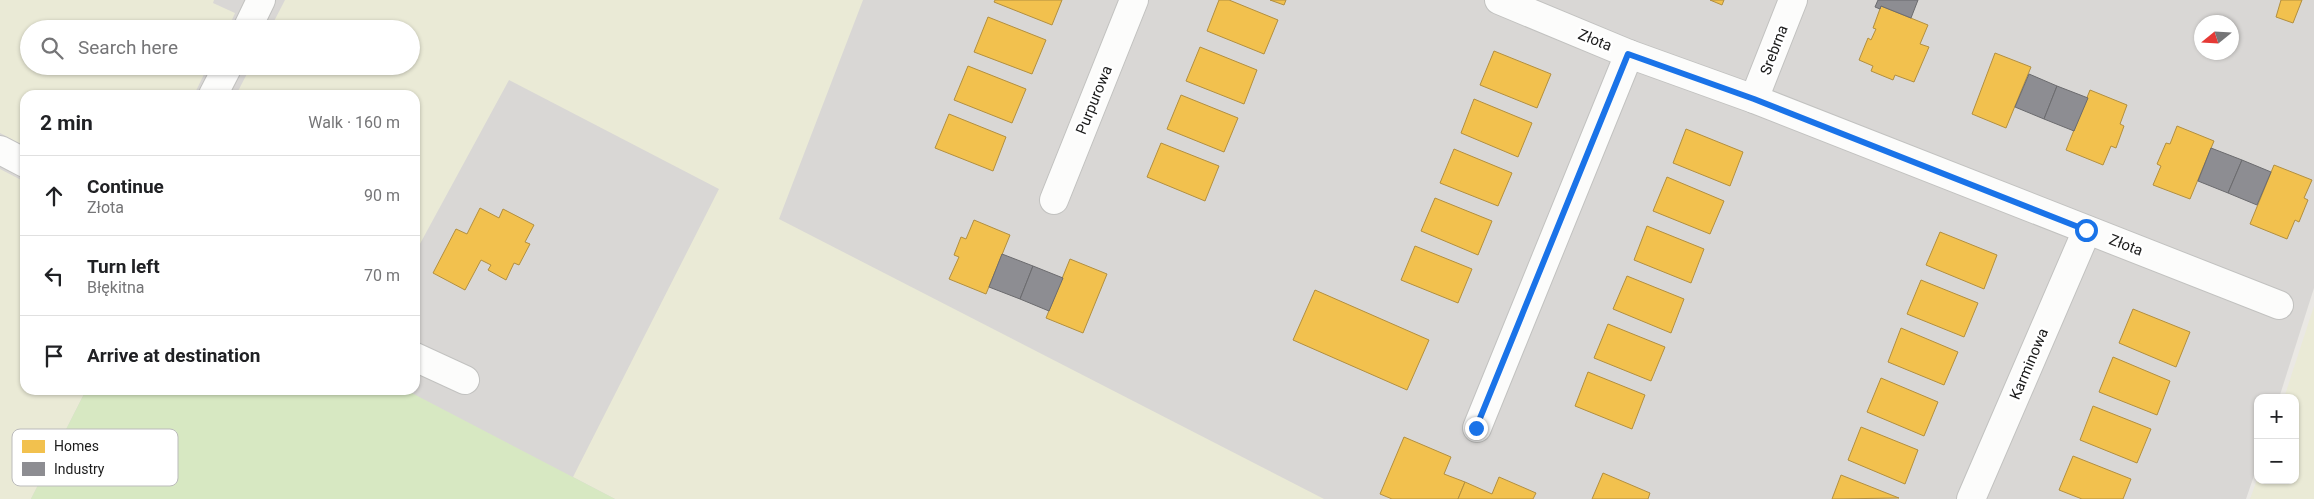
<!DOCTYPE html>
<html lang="en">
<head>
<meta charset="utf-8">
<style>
	:root { --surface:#fff; --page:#f2f2f2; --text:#202124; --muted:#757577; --line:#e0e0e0 }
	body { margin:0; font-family:Roboto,sans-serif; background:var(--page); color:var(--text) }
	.controls { position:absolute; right:15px; bottom:15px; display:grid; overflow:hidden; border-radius:10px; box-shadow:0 1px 4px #0004 }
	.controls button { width:45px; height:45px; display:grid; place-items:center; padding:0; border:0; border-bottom:1px solid var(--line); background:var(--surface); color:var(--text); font:25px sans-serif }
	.compass { position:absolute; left:2194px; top:15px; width:45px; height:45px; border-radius:50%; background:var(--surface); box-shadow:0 1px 4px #0004; rotate:252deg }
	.stop { position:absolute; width:15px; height:15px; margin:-11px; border:4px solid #1a73e8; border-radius:50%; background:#fff }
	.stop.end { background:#1a73e8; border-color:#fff; box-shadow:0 1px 5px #0008 }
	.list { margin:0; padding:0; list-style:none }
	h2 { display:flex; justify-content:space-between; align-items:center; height:65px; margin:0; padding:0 20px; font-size:21px }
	h2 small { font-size:16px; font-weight:400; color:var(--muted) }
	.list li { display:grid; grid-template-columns:32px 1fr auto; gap:15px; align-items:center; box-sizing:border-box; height:80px; padding:0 20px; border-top:1px solid var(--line) }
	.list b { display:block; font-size:19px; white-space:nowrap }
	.list p { margin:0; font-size:16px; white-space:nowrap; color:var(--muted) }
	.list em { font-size:16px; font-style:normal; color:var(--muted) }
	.icon { flex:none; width:28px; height:28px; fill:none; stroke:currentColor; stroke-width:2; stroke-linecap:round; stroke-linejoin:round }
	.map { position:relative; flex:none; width:2314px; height:499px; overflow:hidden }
	.search { position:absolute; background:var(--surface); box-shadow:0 1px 4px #0004; left:20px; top:20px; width:400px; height:55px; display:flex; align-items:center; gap:12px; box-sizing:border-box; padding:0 18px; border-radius:28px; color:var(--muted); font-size:19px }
	.panel { position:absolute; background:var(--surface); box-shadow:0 1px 4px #0004; left:20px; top:90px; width:400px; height:305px; border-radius:15px }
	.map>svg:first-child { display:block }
	.residential { fill:#d9d7d5; fill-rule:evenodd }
	.farmland { fill:#eaead6 }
	.grass { fill:#d7e8c2 }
	.homes { fill:#f2c14e; stroke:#b28f3f }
	.industry { fill:#8d8d92; stroke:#6b6b6e }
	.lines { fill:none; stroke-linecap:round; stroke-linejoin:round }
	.minor-casing { stroke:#c2c2c0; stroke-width:30 }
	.minor { stroke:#fcfcfb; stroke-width:28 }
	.route { stroke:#1a73e8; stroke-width:6 }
	.labels { text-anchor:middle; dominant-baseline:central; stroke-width:5; stroke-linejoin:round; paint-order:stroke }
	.street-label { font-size:15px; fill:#1b1b1b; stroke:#fff }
	.key { fill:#fff; stroke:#bbb; stroke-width:1 }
	.key-label { font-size:14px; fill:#1b1b1b }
</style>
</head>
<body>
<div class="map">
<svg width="2314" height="499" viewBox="0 0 2314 499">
	<rect width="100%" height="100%" fill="#eae8e4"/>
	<path class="residential" d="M 0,0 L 2314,0 L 2314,288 L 2279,398 L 2258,398 L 2258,464 L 2246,499 L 0,499 ZM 2202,22 L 2232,22 L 2232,52 L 2202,52 ZM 29,29 L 411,29 L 411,66 L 29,66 ZM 25,95 L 415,95 L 415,390 L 25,390 Z"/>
	<g class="farmland">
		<path d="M 0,0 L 214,0 L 213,3 L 235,13 L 228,29 L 29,29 L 29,66 L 208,66 L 194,95 L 25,95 L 25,146 L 0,133 Z"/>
		<path d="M 285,0 L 863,0 L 779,219 L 1324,499 L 615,499 L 573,477 L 719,189 L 509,80 L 415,253 L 415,95 L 236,95 L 251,66 L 411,66 L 411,29 L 270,29 Z"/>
		<path d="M 0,169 L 25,182 L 25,390 L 86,390 L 31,499 L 0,499 Z"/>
		<path d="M 2314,306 L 2314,499 L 2250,499 L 2258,477 L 2258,480 L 2295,480 L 2295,398 L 2284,398 Z"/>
	</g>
	<path class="grass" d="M 86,390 L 406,390 L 615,499 L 31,499 Z"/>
	<g class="homes">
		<path d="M 995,0 L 1062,0 L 1052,25 L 994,2 Z"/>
		<path d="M 1219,0 L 1229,0 L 1278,20 L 1264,54 L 1207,31 Z"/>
		<path d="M 1270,0 L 1286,0 L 1284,5 Z"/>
		<path d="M 1710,0 L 1724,0 L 1722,5 Z"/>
		<path d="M 2281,0 L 2302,0 L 2293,23 L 2276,17 Z"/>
		<path d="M 1881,6 L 1928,25 L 1920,44 L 1929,47 L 1914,82 L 1895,75 L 1893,80 L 1871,71 L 1873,66 L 1859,60 L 1868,38 L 1871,40 L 1876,29 L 1873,28 Z"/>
		<path d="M 988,17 L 1046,40 L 1032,74 L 974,52 Z"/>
		<path d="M 1200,47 L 1257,70 L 1244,104 L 1186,81 Z"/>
		<path d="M 1494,51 L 1551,74 L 1537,108 L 1480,85 Z"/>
		<path d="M 1995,53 L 2031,67 L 2006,128 L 1972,114 Z"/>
		<path d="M 968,66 L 1026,89 L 1012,123 L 954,100 Z"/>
		<path d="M 2090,90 L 2127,105 L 2120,124 L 2124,126 L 2116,148 L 2111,146 L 2103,165 L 2066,150 Z"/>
		<path d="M 1181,95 L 1238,118 L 1224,152 L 1167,129 Z"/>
		<path d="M 1474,99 L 1532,123 L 1518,157 L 1461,133 Z"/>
		<path d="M 949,114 L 1006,137 L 993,171 L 935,148 Z"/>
		<path d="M 2177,126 L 2214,141 L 2190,199 L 2153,185 L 2161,166 L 2157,164 L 2166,143 L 2170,144 Z"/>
		<path d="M 1686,129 L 1743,152 L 1730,186 L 1673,163 Z"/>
		<path d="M 1161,143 L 1219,166 L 1205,201 L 1147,177 Z"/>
		<path d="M 1454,149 L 1512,173 L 1498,206 L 1440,183 Z"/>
		<path d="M 2274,165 L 2312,180 L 2304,198 L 2308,200 L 2299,222 L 2295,220 L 2287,239 L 2250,224 Z"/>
		<path d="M 1667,177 L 1724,201 L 1710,234 L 1653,211 Z"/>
		<path d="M 1435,198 L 1492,221 L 1478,255 L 1421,231 Z"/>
		<path d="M 480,208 L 499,218 L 503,209 L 534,225 L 525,242 L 530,244 L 519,265 L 514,263 L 506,280 L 488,270 L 491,265 L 481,260 L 465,290 L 433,273 L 456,229 L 467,234 Z"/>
		<path d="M 974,220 L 1010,235 L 986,294 L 949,279 L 959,257 L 954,255 L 961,237 L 966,239 Z"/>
		<path d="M 1647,226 L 1704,249 L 1691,283 L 1634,260 Z"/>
		<path d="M 1940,232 L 1997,255 L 1984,289 L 1926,265 Z"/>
		<path d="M 1415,246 L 1472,269 L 1458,303 L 1401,280 Z"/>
		<path d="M 1070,259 L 1107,274 L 1083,333 L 1046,318 Z"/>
		<path d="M 1627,276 L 1684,299 L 1671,333 L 1613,309 Z"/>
		<path d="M 1921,280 L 1978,303 L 1964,337 L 1907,314 Z"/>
		<path d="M 1315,290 L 1429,340 L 1407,390 L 1293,340 Z"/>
		<path d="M 2133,309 L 2190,332 L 2176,367 L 2119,343 Z"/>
		<path d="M 1608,324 L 1665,347 L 1651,381 L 1594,358 Z"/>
		<path d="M 1901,328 L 1958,352 L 1944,385 L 1888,362 Z"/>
		<path d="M 2113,357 L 2170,381 L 2157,415 L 2099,392 Z"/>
		<path d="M 1588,372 L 1645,395 L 1632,429 L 1575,406 Z"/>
		<path d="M 1881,378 L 1938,402 L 1924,436 L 1867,412 Z"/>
		<path d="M 2093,406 L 2151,429 L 2137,463 L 2080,440 Z"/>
		<path d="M 1861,427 L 1918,450 L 1905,484 L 1848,460 Z"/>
		<path d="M 1404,437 L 1451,457 L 1444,474 L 1465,482 L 1458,499 L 1392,499 L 1380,494 Z"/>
		<path d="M 2073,456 L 2131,479 L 2123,499 L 2082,499 L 2059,490 Z"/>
		<path d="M 1603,473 L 1650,493 L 1648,499 L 1592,499 Z"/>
		<path d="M 1841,475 L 1899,498 L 1832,499 Z"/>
		<path d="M 1499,477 L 1536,493 L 1533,499 L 1458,499 L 1465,482 L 1492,494 Z"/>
	</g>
	<g class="industry">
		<path d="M 1878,0 L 1918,0 L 1911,18 L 1881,6 L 1880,9 L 1875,7 Z"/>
		<path d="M 2029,74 L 2057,86 L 2044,119 L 2015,107 Z"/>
		<path d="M 2057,86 L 2088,98 L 2074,131 L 2044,119 Z"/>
		<path d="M 2211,148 L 2242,160 L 2228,193 L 2198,181 Z"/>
		<path d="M 2242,160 L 2271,172 L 2257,205 L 2228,193 Z"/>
		<path d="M 1002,254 L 1033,266 L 1020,299 L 989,287 Z"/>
		<path d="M 1033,266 L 1063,278 L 1049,311 L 1020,299 Z"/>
	</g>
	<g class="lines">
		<defs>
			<g id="minor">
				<path d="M 1499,0 L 1629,54 L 1754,99 L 2279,305"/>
				<path d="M 247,29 L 261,0"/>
				<path d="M 213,95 L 228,66"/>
				<path d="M 1754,99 L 1793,0"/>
				<path d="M 0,150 L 25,163"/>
				<path d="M 1054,200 L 1134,0"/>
				<path d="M 415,357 L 465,380"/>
				<path d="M 1477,428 L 1629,54"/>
				<path d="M 1971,499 L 2087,230"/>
			</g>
		</defs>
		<use href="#minor" class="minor-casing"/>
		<use href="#minor" class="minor"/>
	</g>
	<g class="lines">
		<path class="route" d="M 1476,428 L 1628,54 L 1754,99 L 2086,230"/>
	</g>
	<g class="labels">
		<g class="street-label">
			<text transform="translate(1595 40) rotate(22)">Złota</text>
			<text transform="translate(1774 50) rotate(-69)">Srebrna</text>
			<text transform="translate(1094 100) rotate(-68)">Purpurowa</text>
			<text transform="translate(2126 245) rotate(21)">Złota</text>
			<text transform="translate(2029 364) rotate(-67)">Karminowa</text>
		</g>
	</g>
	<rect x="12" y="429" width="166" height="57" rx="8" class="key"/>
	<rect x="22" y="440" width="23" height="13" fill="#f2c14e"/>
	<rect x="22" y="462" width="23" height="14" fill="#8d8d92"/>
	<g class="key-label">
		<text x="54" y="451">Homes</text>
		<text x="54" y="474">Industry</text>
	</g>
</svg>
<div class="controls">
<button>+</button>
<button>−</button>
</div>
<svg class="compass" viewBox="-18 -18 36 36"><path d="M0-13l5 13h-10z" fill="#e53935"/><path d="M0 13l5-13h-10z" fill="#757577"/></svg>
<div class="stop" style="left:2086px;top:230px"></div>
<div class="stop end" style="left:1476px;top:428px"></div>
<div class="search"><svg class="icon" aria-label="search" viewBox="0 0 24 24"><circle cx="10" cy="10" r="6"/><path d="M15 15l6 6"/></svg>Search here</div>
<section class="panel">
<h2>2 min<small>Walk · 160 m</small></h2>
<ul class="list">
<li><svg class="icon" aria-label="ahead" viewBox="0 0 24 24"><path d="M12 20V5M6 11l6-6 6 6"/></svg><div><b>Continue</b><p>Złota</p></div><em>90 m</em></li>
<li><svg class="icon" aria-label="left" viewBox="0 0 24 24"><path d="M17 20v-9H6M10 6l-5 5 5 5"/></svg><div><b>Turn left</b><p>Błękitna</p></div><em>70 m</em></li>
<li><svg class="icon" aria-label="arrive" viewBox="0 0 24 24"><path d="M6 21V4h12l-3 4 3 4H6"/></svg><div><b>Arrive at destination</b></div></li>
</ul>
</section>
</div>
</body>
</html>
